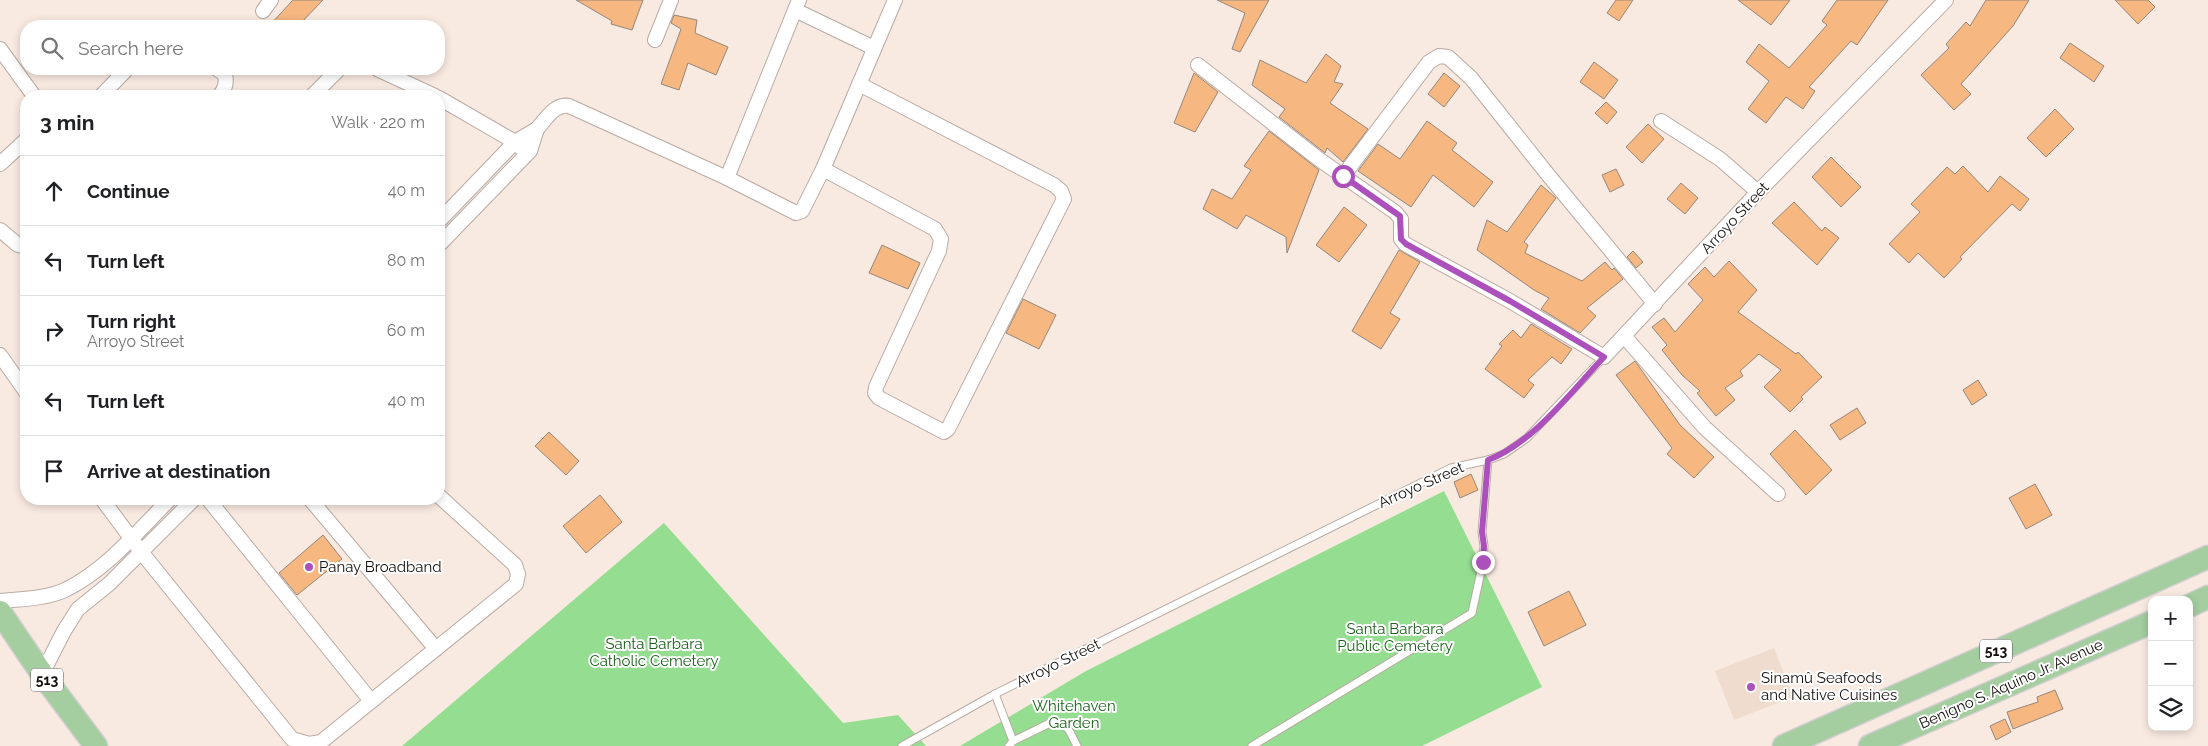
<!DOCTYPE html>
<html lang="en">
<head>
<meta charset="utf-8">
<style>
	:root { --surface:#fff; --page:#f6f6f6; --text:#202124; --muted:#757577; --line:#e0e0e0 }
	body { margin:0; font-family:Raleway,sans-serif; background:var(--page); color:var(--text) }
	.controls { position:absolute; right:15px; bottom:15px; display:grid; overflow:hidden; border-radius:10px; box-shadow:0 2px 8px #0003 }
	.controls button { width:45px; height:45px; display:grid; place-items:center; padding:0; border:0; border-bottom:1px solid var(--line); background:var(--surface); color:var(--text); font:25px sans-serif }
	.stop { position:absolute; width:15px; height:15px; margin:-11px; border:4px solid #ac50bb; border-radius:50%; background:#fff }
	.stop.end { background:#ac50bb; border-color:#fff; box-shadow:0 1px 5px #0008 }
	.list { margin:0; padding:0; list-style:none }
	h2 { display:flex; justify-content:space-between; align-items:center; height:65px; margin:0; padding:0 20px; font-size:21px }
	h2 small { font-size:16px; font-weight:400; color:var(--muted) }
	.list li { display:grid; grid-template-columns:32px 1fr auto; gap:15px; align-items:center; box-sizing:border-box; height:70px; padding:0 20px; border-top:1px solid var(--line) }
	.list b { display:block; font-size:19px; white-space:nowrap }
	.list p { margin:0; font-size:16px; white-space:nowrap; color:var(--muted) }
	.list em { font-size:16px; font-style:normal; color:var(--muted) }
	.icon { flex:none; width:28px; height:28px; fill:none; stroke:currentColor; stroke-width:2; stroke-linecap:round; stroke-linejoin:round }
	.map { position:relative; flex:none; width:2208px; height:746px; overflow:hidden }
	.search { position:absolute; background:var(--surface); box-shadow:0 2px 8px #0003; left:20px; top:20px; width:425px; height:55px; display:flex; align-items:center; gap:12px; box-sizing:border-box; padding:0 18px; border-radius:20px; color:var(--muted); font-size:19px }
	.panel { position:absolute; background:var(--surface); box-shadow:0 2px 8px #0003; left:20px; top:90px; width:425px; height:415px; border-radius:20px }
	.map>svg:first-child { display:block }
	.built { fill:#f0dcce }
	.green { fill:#95dd90 }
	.building { fill:#f7b781; stroke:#93877d }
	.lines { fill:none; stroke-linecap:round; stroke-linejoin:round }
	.service-casing { stroke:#b8aaa2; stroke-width:9 }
	.minor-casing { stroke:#b8aaa2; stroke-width:16 }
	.primary-casing { stroke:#d0cfce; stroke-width:25 }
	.service { stroke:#fff; stroke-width:7 }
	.minor { stroke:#fff; stroke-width:14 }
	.primary { stroke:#a4cda0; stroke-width:22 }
	.route { stroke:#ac50bb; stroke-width:6 }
	.poi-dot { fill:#ac50bb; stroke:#fff; stroke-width:2 }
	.labels { text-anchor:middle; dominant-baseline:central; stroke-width:4; stroke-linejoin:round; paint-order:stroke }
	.shield { fill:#fff; stroke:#5a5755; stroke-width:1 }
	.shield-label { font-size:14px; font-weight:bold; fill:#140f0c }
	.street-label { font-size:15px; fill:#140f0c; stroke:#fff }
	.poi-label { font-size:15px; fill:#140f0c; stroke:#fff; text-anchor:start }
	.park-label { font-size:15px; fill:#1a621a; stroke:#fff }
</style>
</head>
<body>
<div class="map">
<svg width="2208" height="746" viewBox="0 0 2208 746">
	<rect width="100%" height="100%" fill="#f9eae1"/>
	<path class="built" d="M 1774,648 L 1793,697 L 1734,720 L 1715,671 Z"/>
	<g class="green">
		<path d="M 1444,491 L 1542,687 L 1422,746 L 960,746 L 1086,671 Z"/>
		<path d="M 664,523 L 843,723 L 898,715 L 926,746 L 402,746 Z"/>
	</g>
	<g class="building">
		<path d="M 293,0 L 323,0 L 298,26 L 269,26 Z"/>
		<path d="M 576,0 L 643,0 L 632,30 L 611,24 L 612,21 Z"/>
		<path d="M 1217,0 L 1269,0 L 1240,52 L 1232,49 L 1245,13 Z"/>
		<path d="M 1616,0 L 1633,0 L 1619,21 L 1607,13 Z"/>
		<path d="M 1738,0 L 1790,0 L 1771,25 Z"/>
		<path d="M 1837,0 L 1888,0 L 1857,45 L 1851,41 L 1809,87 L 1815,91 L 1803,109 L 1786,97 L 1766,123 L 1748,109 L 1769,81 L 1746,62 L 1759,44 L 1789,68 L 1827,25 L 1822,21 Z"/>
		<path d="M 1986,0 L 2029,0 L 2013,26 L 1961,84 L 1971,94 L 1954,110 L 1921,75 L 1949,48 L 1946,44 L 1966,22 L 1970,26 Z"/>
		<path d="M 2115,0 L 2148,0 L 2155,7 L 2138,24 Z"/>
		<path d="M 674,15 L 697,20 L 695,33 L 728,47 L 716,75 L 688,63 L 679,90 L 661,84 L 681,29 L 671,23 Z"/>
		<path d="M 2070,43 L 2104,66 L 2094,82 L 2060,58 Z"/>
		<path d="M 1326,54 L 1341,66 L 1334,82 L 1343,84 L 1330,103 L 1368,129 L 1343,162 L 1327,148 L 1325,153 L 1279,117 L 1285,109 L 1252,85 L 1260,60 L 1306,83 Z"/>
		<path d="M 1594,62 L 1618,80 L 1604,99 L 1580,82 Z"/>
		<path d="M 1194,73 L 1218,92 L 1195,132 L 1174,123 Z"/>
		<path d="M 1444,73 L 1460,86 L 1444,107 L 1428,94 Z"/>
		<path d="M 1606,102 L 1617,112 L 1607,124 L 1595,113 Z"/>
		<path d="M 2055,109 L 2074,129 L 2046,157 L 2027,138 Z"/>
		<path d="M 1427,121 L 1457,143 L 1452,150 L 1493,182 L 1474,207 L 1433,175 L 1411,207 L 1358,171 L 1378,144 L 1400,159 Z"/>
		<path d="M 1648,124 L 1664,139 L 1642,163 L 1626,147 Z"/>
		<path d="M 1269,131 L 1319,170 L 1287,253 L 1286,237 L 1246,215 L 1237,229 L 1203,209 L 1212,189 L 1232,199 L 1251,170 L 1244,166 Z"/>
		<path d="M 1831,157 L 1861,187 L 1841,207 L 1812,177 Z"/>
		<path d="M 1963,166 L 1988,192 L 2000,176 L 2029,199 L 2020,211 L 2012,204 L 1960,257 L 1962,259 L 1944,278 L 1918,253 L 1909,263 L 1889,244 L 1920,212 L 1911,204 L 1947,167 L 1955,174 Z"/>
		<path d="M 1616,169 L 1624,185 L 1610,192 L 1602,175 Z"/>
		<path d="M 1681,183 L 1698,198 L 1685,214 L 1667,199 Z"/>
		<path d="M 1541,185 L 1556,198 L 1524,242 L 1528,245 L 1525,253 L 1582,281 L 1605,262 L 1612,270 L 1614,268 L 1623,279 L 1587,308 L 1596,316 L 1580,333 L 1541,309 L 1549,298 L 1534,290 L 1477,250 L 1487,220 L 1507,232 Z"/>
		<path d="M 1794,202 L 1822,231 L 1825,227 L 1839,238 L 1817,265 L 1772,223 Z"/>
		<path d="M 1344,207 L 1367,225 L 1339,262 L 1316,245 Z"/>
		<path d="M 882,245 L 920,263 L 908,289 L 869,273 Z"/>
		<path d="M 1399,250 L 1420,262 L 1390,313 L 1400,319 L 1381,349 L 1352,331 Z"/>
		<path d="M 1633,251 L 1643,262 L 1636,268 L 1627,257 Z"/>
		<path d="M 1729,261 L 1757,290 L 1738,312 L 1796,354 L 1798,352 L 1822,377 L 1801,397 L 1803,399 L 1790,412 L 1764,387 L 1781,370 L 1759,354 L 1740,371 L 1743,376 L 1725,388 L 1735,400 L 1716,416 L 1697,393 L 1700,391 L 1682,375 L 1662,350 L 1667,345 L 1652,327 L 1664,318 L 1675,332 L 1703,300 L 1688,284 L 1705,267 L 1714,277 Z"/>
		<path d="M 1023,299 L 1056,315 L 1039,349 L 1006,333 Z"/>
		<path d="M 1531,324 L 1572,349 L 1561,364 L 1552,357 L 1528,380 L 1534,385 L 1524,398 L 1485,369 L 1502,346 L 1499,344 L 1513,330 L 1521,338 Z"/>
		<path d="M 1635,361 L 1680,425 L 1714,457 L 1694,478 L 1667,454 L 1672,448 L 1616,375 Z"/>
		<path d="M 1978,380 L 1987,395 L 1972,405 L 1963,390 Z"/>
		<path d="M 1857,408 L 1866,423 L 1840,440 L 1830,425 Z"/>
		<path d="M 1795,430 L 1832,470 L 1806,495 L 1770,454 Z"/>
		<path d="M 549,432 L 579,461 L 566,475 L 535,446 Z"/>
		<path d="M 1471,474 L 1478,490 L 1460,498 L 1454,482 Z"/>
		<path d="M 2035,484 L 2052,515 L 2026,529 L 2009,498 Z"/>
		<path d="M 600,495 L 622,522 L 586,553 L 563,526 Z"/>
		<path d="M 323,535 L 342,559 L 297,595 L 279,573 Z"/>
		<path d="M 1569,591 L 1586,625 L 1544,646 L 1528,612 Z"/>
		<path d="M 2055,690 L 2063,709 L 2013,729 L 2007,712 L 2038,702 L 2037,697 Z"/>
		<path d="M 2005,719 L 2011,732 L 1996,740 L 1990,726 Z"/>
	</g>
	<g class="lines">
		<defs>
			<g id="service">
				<path d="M 995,694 L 1013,741"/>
				<path d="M 902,746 L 995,694 L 1451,468 L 1488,460 L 1504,454 L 1527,438 L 1604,357"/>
				<path d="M 1009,746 L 1013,741 L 1050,723 L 1064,724 L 1070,732 L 1077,746"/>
				<path d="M 1252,746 L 1472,613 L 1483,562 L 1484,546 L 1482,532 L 1488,460"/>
			</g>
			<g id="minor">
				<path d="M 795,10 L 874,48"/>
				<path d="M 263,11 L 271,0"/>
				<path d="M 655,40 L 671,0"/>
				<path d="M 0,49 L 34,96"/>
				<path d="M 1198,65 L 1320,160 L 1395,212 L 1401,219 L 1401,239 L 1405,244 L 1510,301 L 1604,357 L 1758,192 L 1946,0"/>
				<path d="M 217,69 L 225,74 C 227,84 225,89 219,96"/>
				<path d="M 377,69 L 435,96"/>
				<path d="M 101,96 L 127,69"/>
				<path d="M 312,96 L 339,69"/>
				<path d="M 439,98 L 515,142 L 521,148"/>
				<path d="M 1661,121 L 1720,159 L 1758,192"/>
				<path d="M 537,129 C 546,119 555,103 569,106 L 727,178 L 796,213 L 802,211 L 823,169 L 895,0"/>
				<path d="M 0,164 L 26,140"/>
				<path d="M 823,169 L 935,229 L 941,239 L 939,251 L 876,387 L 875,393 L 879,398 L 944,432 L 948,429 L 1064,199 L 1061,191 L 1054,185 L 859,84"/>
				<path d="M 1343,176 L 1429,62 L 1439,56 L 1448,57 L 1471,78 L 1549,176 L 1655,304"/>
				<path d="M 727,178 L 799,0"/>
				<path d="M 439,221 L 515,142 L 537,129 L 530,151 L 439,245"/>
				<path d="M 0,230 L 18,245 L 26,247"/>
				<path d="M 1624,336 L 1705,428 L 1778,494"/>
				<path d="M 0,355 L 26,392"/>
				<path d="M 102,499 L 142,553 L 292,739 L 309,744 L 321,742 L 516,584 L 518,574 L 515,565 L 439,496"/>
				<path d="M 208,499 L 371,701"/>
				<path d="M 310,499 L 436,649"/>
				<path d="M 0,601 C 21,599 45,599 65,590 C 106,570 138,531 170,499"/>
				<path d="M 42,674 L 64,631 L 78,609 L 109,584 L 194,499"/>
			</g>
			<g id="primary">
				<path d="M 2189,606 L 2208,597"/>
				<path d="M 0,612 L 42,674 L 96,746"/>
				<path d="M 1784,746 L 2208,557"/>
				<path d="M 1870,746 L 2152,622"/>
			</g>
		</defs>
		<use href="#service" class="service-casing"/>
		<use href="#minor" class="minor-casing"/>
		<use href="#primary" class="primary-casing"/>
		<use href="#service" class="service"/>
		<use href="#minor" class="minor"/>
		<use href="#primary" class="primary"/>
	</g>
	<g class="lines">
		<path class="route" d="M 1343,176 L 1400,216 L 1401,239 L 1406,244 L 1510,301 L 1604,357 C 1571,392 1533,443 1488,460 L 1482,532 L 1484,546 L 1483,562"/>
	</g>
	<g class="poi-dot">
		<circle cx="309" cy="567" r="5"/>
		<circle cx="1751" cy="687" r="5"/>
	</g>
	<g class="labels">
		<g class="shield">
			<rect x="1980" y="639.5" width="32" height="23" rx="4"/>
			<rect x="31" y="668.5" width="32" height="23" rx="4"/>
		</g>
		<g class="shield-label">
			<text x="1996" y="651">513</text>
			<text x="47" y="680">513</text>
		</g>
		<g class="street-label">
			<text transform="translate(1735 218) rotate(-47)">Arroyo Street</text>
			<text transform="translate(1421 485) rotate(-24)">Arroyo Street</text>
			<text transform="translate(1058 663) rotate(-26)">Arroyo Street</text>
			<text transform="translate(2011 684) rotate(-24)">Benigno S. Aquino Jr. Avenue</text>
		</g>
		<g class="poi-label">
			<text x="319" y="567">Panay Broadband</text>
			<text x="1761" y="678">Sinamû Seafoods<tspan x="1761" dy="17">and Native Cuisines</tspan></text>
		</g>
		<g class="park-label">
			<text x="1395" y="629">Santa Barbara<tspan x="1395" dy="17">Public Cemetery</tspan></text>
			<text x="654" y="644">Santa Barbara<tspan x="654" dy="17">Catholic Cemetery</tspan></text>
			<text x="1074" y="706">Whitehaven<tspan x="1074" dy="17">Garden</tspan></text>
		</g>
	</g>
</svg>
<div class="controls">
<button>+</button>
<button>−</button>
<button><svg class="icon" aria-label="layers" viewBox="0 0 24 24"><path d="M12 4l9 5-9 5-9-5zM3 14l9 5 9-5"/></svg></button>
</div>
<div class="stop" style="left:1343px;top:176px"></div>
<div class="stop end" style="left:1483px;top:562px"></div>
<div class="search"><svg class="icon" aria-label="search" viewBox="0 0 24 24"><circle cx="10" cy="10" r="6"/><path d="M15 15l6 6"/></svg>Search here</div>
<section class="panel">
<h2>3 min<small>Walk · 220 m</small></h2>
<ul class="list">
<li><svg class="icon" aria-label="ahead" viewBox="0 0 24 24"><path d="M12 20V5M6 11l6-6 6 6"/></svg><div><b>Continue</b></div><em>40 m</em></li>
<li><svg class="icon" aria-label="left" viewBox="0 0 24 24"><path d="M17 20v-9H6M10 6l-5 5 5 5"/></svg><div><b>Turn left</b></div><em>80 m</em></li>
<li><svg class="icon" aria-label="right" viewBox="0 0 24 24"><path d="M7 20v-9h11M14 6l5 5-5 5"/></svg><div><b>Turn right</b><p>Arroyo Street</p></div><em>60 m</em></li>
<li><svg class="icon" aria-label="left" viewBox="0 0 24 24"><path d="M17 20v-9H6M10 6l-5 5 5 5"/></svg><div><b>Turn left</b></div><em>40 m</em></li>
<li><svg class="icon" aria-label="arrive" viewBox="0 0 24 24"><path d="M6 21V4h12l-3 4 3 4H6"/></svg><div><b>Arrive at destination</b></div></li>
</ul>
</section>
</div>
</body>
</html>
